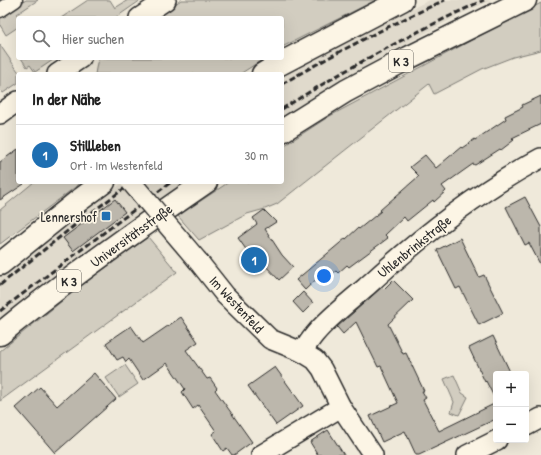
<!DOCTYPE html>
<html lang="de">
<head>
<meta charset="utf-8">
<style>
	:root { --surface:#fff; --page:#f6f6f6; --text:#222; --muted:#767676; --line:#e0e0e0; --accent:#1f6fb2 }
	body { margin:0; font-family:"Patrick Hand",sans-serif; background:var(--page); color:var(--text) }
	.controls { position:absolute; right:12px; bottom:12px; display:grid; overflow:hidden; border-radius:4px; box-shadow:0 4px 16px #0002 }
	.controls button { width:36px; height:36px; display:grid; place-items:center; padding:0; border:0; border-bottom:1px solid var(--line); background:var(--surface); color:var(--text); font:20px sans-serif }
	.you { position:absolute; left:324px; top:276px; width:14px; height:14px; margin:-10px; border:3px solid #fff; border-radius:50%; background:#1a73e8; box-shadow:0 0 0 6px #1a73e833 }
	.badge { display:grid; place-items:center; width:26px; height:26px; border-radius:50%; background:var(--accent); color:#fff; font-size:13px; font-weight:700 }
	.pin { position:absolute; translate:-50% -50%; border:2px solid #fff; box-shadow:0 1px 4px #0006 }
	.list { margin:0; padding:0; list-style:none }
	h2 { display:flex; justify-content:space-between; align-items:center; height:52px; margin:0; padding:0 16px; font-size:17px }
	h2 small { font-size:13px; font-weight:400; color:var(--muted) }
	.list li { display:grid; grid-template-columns:26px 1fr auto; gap:12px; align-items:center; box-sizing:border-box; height:60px; padding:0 16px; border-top:1px solid var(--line) }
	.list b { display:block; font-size:15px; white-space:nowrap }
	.list p { margin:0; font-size:13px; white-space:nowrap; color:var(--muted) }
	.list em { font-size:13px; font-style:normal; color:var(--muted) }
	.icon { flex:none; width:22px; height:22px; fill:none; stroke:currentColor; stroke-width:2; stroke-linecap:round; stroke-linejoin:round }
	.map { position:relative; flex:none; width:541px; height:455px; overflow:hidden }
	.search { position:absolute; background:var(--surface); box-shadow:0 4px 16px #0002; left:16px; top:16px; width:268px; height:44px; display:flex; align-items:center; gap:10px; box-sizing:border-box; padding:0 14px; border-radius:4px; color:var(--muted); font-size:15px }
	.panel { position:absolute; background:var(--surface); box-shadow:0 4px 16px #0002; left:16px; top:72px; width:268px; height:112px; border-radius:4px }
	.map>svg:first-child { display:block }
	.built { fill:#e0dacc }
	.green { fill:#d2cdc0; stroke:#7e7c76 }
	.building { fill:#bcb7ac; stroke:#2b2b2b }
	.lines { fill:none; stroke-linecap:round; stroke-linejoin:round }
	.pedestrian-casing { stroke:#2b2b2b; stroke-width:17 }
	.minor-casing { stroke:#2b2b2b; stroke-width:22 }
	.trunk-casing { stroke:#2b2b2b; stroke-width:25 }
	.pedestrian { stroke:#fcf5e5; stroke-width:14 }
	.minor { stroke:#fcf5e5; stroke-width:19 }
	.trunk { stroke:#fcf5e5; stroke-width:22 }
	.rail { stroke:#2b2b2b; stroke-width:3; stroke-dasharray:6 3; stroke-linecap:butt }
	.minor-bridge-casing { stroke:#2b2b2b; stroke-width:22; stroke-linecap:butt }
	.minor-bridge { stroke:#fcf5e5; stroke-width:19 }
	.poi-dot { fill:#1f6fb2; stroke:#fcf5e5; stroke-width:1.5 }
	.labels { text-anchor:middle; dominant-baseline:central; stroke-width:3.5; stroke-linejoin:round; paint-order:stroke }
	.shield { fill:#fcf5e5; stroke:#6a6863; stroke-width:1 }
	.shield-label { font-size:13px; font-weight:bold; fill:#2b2b2b }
	.poi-label { font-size:14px; fill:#2b2b2b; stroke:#fcf5e5; text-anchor:end }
	.street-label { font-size:14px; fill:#2b2b2b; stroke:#fcf5e5 }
</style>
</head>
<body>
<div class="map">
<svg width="541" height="455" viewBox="0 0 541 455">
	<rect width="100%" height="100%" fill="#efe9da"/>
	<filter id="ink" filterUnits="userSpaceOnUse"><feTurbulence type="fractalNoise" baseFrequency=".025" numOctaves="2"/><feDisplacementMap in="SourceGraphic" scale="8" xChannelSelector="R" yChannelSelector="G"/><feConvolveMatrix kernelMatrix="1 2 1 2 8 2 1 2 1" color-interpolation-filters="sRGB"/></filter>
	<g filter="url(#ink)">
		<g class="built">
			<path d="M 430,0 L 492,0 L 461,14 L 343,78 L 282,118 L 282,76 L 364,31 Z"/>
			<path d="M 124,182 L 184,182 L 123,225 L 0,319 L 0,278 L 43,243 Z"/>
		</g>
		<g class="green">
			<path d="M 26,0 L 38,0 L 17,14 L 19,18 L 18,27 L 6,35 L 0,25 L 0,18 Z"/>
			<path d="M 88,0 L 110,0 L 115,8 L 128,0 L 141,0 L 115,18 L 61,18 Z"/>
			<path d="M 181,0 L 376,0 L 282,47 L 282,18 L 155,18 Z"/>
			<path d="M 541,3 L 541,50 L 513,57 L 482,69 L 434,94 L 429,84 L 277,204 L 265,209 L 247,214 L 199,240 L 178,216 L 229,182 L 282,182 L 282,147 L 328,117 Z"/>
			<path d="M 0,45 L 20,74 L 18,74 L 18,83 L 3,93 L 0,89 Z"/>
			<path d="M 21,58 L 56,58 L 35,72 L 30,65 L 27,67 Z"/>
			<path d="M 99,58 L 265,58 L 240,74 L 95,74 L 97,63 Z"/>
			<path d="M 34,182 L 82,182 L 0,244 L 0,210 Z"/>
			<path d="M 148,237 L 177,272 L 0,401 L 0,351 L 78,288 Z"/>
			<path d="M 125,365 L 138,384 L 119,397 L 106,378 Z"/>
			<path d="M 454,375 L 462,393 L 468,397 L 459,415 L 451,412 L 454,402 L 444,379 Z"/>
		</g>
		<g class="building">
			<path d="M 541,96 L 541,124 L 512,138 L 514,140 L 501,150 L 500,149 L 475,165 L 473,164 L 442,186 L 446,191 L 434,202 L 433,200 L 407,221 L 404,217 L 385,235 L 388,238 L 349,267 L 347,265 L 338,273 L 336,271 L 330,276 L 326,270 L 305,290 L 296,280 L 346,238 L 346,239 L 358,228 L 359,229 L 381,211 L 380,210 L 419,176 L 410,167 L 425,155 L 436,168 L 461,147 L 462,148 L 475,139 L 475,140 L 506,119 L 505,116 L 523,107 L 522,105 Z"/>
			<path d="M 18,149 L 18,182 L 22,182 L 24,184 L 0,200 L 0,162 Z"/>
			<path d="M 525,197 L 541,227 L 541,266 L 529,243 L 525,245 L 506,207 Z"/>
			<path d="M 115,199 L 125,212 L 73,251 L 63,238 Z"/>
			<path d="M 264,210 L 276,222 L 265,229 L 282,255 L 293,267 L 279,280 L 262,262 L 257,265 L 238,238 L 257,224 L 253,218 Z"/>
			<path d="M 460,238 L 479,277 L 484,275 L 503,313 L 479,325 L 460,287 L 456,289 L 437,250 Z"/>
			<path d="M 393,280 L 413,300 L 388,324 L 403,354 L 406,353 L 424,391 L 422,391 L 426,398 L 423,400 L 439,431 L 496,403 L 496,419 L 419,455 L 416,455 L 405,431 L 382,442 L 370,416 L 398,403 L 381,366 L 378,367 L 356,322 L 343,334 L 337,327 L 382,287 L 384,289 Z"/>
			<path d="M 303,292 L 313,303 L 303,313 L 293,302 Z"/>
			<path d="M 181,317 L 198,342 L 186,350 L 207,379 L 210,378 L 217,388 L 215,390 L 252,442 L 234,455 L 232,455 L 227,448 L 223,451 L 212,434 L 216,431 L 198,405 L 193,409 L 182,392 L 185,389 L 167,363 L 143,380 L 129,359 L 126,362 L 123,357 L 117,360 L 106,343 L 131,326 L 143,343 Z"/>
			<path d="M 493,336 L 511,374 L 496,374 L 496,401 L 486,381 L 485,382 L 469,348 Z"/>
			<path d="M 275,367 L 303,406 L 276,425 L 248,386 Z"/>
			<path d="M 94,373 L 116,399 L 55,453 L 16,408 L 40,387 L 57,406 Z"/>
			<path d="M 328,430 L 344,455 L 318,455 L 310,442 Z"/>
		</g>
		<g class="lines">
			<defs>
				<path id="pedestrian" d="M 0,10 L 15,0"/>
				<g id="minor">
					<path d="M 139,18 L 166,0"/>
					<path d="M 57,74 L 81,58"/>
					<path d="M 0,114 L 18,101"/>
					<path d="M 198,261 L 225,295 L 270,339 L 302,352 L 315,360 L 322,369 L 341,407 L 373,455"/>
					<path d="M 302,352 C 306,346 310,340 315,334 C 329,317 349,302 366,287 C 419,238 477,192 541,158"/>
					<path d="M 526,426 L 541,418"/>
					<path d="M 261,455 L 341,407"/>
					<path d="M 467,455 L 497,440"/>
				</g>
				<g id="trunk">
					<path d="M 263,74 L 276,66 L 402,0"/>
					<path d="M 282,131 L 346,91 L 408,58 L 525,0"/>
					<path d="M 0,264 L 77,202 L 104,182"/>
					<path d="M 0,334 C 66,280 136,230 206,182"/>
				</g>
			</defs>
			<use href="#pedestrian" class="pedestrian-casing"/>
			<use href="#minor" class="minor-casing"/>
			<use href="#trunk" class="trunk-casing"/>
			<use href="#pedestrian" class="pedestrian"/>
			<use href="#minor" class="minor"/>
			<use href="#trunk" class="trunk"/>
			<g class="rail">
				<path d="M 282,84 C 335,53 390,25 445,0"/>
				<path d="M 282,109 C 347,68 414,32 484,0"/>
				<path d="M 0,285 L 80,221 L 133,182"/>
				<path d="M 0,311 L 171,182"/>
			</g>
			<defs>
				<path id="minor-bridge" d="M 131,182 L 198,261"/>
			</defs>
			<use href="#minor-bridge" class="minor-bridge-casing"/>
			<use href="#minor-bridge" class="minor-bridge"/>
		</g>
	</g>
	<rect class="poi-dot" x="101" y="211" width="10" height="10" rx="2"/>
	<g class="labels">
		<g class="shield">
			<rect x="389" y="50" width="24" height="22" rx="3"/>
			<rect x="57" y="270" width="24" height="22" rx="3"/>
		</g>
		<g class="shield-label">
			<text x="401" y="61">K 3</text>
			<text x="69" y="281">K 3</text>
		</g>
		<g class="poi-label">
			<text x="97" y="216">Lennershof</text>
		</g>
		<g class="street-label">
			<text transform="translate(131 235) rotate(-36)">Universitätsstraße</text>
			<text transform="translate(414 246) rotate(-39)">Uhlenbrinkstraße</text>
			<text transform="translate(237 304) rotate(47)">Im Westenfeld</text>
		</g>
	</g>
</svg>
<div class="controls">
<button>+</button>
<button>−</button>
</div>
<div class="you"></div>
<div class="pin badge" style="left:254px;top:260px">1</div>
<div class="search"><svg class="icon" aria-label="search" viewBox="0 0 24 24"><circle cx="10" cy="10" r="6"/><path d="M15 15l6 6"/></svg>Hier suchen</div>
<section class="panel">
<h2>In der Nähe<small></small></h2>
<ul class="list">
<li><span class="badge">1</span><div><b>Stillleben</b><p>Ort · Im Westenfeld</p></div><em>30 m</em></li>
</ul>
</section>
</div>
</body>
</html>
